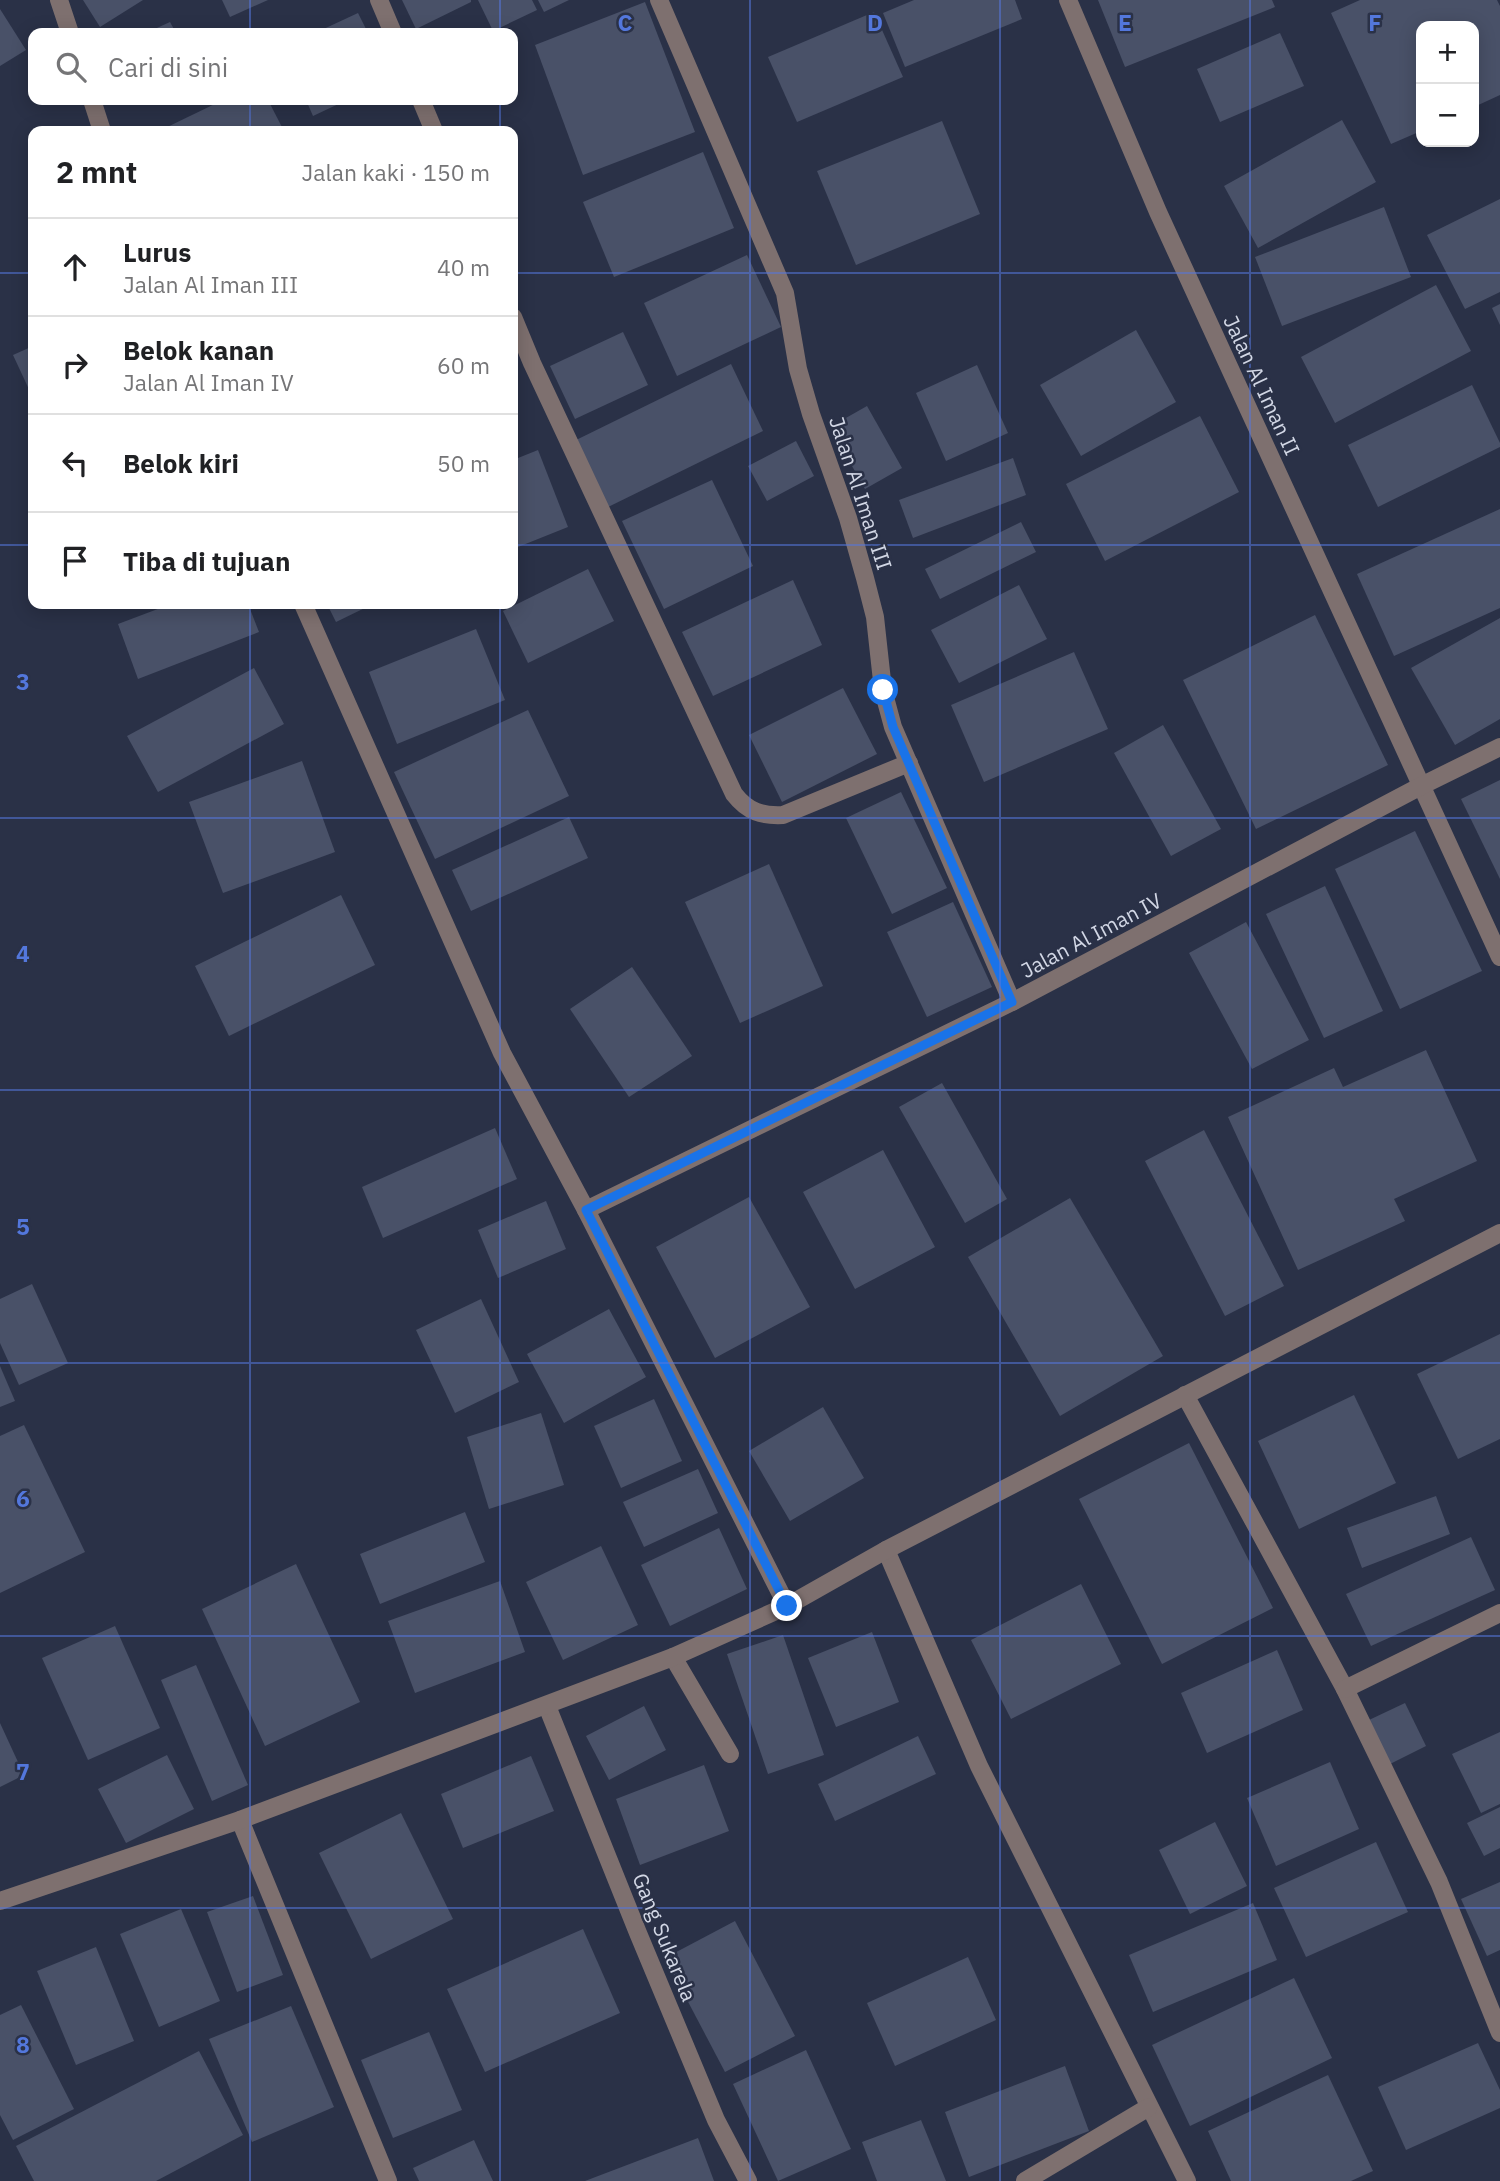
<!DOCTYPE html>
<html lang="id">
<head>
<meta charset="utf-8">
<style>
	:root { --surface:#fff; --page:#f6f6f6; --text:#202124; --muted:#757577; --line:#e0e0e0 }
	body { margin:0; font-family:"IBM Plex Sans",sans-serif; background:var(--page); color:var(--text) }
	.controls { position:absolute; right:21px; top:21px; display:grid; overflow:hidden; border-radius:14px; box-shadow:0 4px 18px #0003 }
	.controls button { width:63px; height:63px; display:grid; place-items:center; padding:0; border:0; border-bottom:2px solid var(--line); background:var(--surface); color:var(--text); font:35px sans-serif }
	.stop { position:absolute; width:21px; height:21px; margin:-16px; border:5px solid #1a73e8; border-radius:50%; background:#fff }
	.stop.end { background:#1a73e8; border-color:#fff; box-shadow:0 2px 7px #0008 }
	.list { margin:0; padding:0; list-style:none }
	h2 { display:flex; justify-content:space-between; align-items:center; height:91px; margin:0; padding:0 28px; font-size:30px }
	h2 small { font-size:23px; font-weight:400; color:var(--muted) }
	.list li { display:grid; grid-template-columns:46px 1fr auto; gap:21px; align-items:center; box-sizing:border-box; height:98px; padding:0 28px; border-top:2px solid var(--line) }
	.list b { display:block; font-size:26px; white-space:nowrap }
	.list p { margin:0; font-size:23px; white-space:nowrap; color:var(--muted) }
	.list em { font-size:23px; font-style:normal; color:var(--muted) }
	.icon { flex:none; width:38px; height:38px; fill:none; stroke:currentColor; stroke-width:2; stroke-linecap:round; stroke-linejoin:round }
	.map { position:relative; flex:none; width:1500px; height:2181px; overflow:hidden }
	.search { position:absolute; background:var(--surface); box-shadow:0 4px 18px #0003; left:28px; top:28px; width:490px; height:77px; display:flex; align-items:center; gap:18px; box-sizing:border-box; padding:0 24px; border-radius:14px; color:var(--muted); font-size:26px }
	.panel { position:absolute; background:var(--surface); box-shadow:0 4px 18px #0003; left:28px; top:126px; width:490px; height:483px; border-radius:14px }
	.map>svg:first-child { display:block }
	.building { fill:#495168 }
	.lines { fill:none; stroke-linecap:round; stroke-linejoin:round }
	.minor { stroke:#7e706f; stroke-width:18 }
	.route { stroke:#1a73e8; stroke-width:9 }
	.grid { fill:none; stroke:#5377dc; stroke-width:2; stroke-opacity:0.55 }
	.labels { text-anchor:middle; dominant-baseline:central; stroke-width:5; stroke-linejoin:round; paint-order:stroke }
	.street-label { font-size:21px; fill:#d2d7e5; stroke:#2a3147 }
	.grid-label { font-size:23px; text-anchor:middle; font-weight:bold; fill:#5377dc; stroke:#2a3147; stroke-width:5; stroke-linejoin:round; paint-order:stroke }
</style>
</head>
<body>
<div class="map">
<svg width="1500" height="2181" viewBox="0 0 1500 2181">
	<rect width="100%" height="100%" fill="#2a3147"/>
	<g class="building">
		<path d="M 83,0 L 143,0 L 100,27 Z"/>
		<path d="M 222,0 L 268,0 L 230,17 Z"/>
		<path d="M 402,0 L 471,0 L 471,2 L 416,29 Z"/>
		<path d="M 478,0 L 532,0 L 537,10 L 493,31 Z"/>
		<path d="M 538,0 L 569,0 L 544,12 Z"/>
		<path d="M 914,0 L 1015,0 L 1022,19 L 905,67 L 883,13 Z"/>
		<path d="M 1098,0 L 1272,0 L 1275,7 L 1125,67 Z"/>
		<path d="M 1360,0 L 1497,0 L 1500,6 L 1500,95 L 1474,107 L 1474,26 L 1421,26 L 1421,131 L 1391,144 L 1331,13 Z"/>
		<path d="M 645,2 L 695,132 L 583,175 L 535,45 Z"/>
		<path d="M 0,9 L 26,50 L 0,66 Z"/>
		<path d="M 874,12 L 903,77 L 797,122 L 768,57 Z"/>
		<path d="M 358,13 L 368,33 L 315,33 Z"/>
		<path d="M 170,22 L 176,33 L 146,33 Z"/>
		<path d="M 1280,33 L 1304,86 L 1220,122 L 1197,69 Z"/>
		<path d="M 223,100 L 268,100 L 284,131 L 159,131 Z"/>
		<path d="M 306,100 L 347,100 L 313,116 Z"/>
		<path d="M 1342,120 L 1376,182 L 1258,248 L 1224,186 Z"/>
		<path d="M 942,121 L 980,214 L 856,265 L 817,171 Z"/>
		<path d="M 703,152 L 734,228 L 614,277 L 583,202 Z"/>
		<path d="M 1500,199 L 1500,292 L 1465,309 L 1427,235 Z"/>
		<path d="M 1384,207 L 1411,277 L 1282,326 L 1255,257 Z"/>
		<path d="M 747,255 L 781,327 L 677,376 L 644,303 Z"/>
		<path d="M 1436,285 L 1471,351 L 1335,423 L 1301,357 Z"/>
		<path d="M 1500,304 L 1500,325 L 1492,308 Z"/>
		<path d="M 1136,330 L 1176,402 L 1081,456 L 1040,385 Z"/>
		<path d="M 623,332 L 648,385 L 575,419 L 550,366 Z"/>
		<path d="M 33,346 L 33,398 L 13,355 Z"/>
		<path d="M 731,364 L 763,431 L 604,509 L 572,442 Z"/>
		<path d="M 977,365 L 1008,433 L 946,461 L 916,393 Z"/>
		<path d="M 1472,385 L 1500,443 L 1500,447 L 1378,507 L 1348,445 Z"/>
		<path d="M 867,406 L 902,468 L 865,489 L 830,427 Z"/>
		<path d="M 1200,416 L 1239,492 L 1105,561 L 1066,484 Z"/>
		<path d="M 796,441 L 814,476 L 767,501 L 748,466 Z"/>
		<path d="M 538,450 L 568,527 L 513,549 L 513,460 Z"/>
		<path d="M 1013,458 L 1026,495 L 913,538 L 899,500 Z"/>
		<path d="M 712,480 L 753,566 L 664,609 L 622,521 Z"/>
		<path d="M 1500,509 L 1500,608 L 1394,656 L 1357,574 Z"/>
		<path d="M 1021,522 L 1036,552 L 940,599 L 925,569 Z"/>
		<path d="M 588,569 L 614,621 L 528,663 L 503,611 Z"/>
		<path d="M 793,580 L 822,645 L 713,696 L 682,632 Z"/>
		<path d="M 1019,585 L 1047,639 L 959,683 L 931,630 Z"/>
		<path d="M 171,604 L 248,604 L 259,632 L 138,679 L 118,624 Z"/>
		<path d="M 327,604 L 373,604 L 336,622 Z"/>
		<path d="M 1315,615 L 1388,765 L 1256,829 L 1183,680 Z"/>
		<path d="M 1500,618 L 1500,719 L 1455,745 L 1411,668 Z"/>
		<path d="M 476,629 L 505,700 L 397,744 L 369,672 Z"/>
		<path d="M 1074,652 L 1108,729 L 984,782 L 951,705 Z"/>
		<path d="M 254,668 L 284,724 L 158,792 L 127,736 Z"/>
		<path d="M 843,688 L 877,754 L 782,802 L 749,735 Z"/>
		<path d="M 528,710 L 569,796 L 435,859 L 394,772 Z"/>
		<path d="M 1163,725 L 1221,829 L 1171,856 L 1114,753 Z"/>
		<path d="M 302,761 L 335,852 L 223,893 L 189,802 Z"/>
		<path d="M 1500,780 L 1500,879 L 1461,799 Z"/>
		<path d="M 901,792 L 947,888 L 892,914 L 846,818 Z"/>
		<path d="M 569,817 L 588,858 L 471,911 L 452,870 Z"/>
		<path d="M 1415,831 L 1482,971 L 1400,1009 L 1335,869 Z"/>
		<path d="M 769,864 L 823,986 L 740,1023 L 685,902 Z"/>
		<path d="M 1325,886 L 1383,1011 L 1324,1038 L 1266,914 Z"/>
		<path d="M 341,895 L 375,965 L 229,1036 L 195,966 Z"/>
		<path d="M 953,902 L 992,987 L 927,1017 L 887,932 Z"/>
		<path d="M 1246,922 L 1309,1040 L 1252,1069 L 1189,953 Z"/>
		<path d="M 632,967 L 692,1056 L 629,1097 L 570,1009 Z"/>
		<path d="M 1426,1050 L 1477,1161 L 1394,1199 L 1405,1221 L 1298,1270 L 1228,1117 L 1334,1068 L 1343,1087 Z"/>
		<path d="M 942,1083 L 1007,1199 L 965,1223 L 899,1107 Z"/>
		<path d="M 495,1128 L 517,1179 L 383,1238 L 362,1187 Z"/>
		<path d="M 1204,1130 L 1284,1286 L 1225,1316 L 1145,1161 Z"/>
		<path d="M 883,1150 L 935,1247 L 855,1289 L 803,1192 Z"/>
		<path d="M 749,1197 L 810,1307 L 715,1358 L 656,1247 Z"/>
		<path d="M 1070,1198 L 1163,1356 L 1060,1416 L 968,1257 Z"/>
		<path d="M 546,1201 L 566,1249 L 498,1278 L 478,1230 Z"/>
		<path d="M 32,1284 L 68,1363 L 19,1385 L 0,1343 L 0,1299 Z"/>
		<path d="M 481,1299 L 519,1382 L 455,1413 L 416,1330 Z"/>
		<path d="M 609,1309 L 646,1377 L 564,1423 L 527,1354 Z"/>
		<path d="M 1500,1334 L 1500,1439 L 1458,1459 L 1417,1374 Z"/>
		<path d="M 0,1366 L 15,1401 L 0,1407 Z"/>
		<path d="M 1354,1395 L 1396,1483 L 1299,1529 L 1258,1441 Z"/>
		<path d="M 654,1399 L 682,1461 L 621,1488 L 594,1426 Z"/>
		<path d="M 823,1407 L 864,1478 L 790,1521 L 749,1451 Z"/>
		<path d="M 541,1413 L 564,1485 L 489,1509 L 467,1437 Z"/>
		<path d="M 24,1425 L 85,1552 L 0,1593 L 0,1436 Z"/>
		<path d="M 1189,1443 L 1273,1608 L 1162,1664 L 1079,1499 Z"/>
		<path d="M 698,1469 L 718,1513 L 644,1547 L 623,1502 Z"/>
		<path d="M 1436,1496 L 1450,1534 L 1362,1568 L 1347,1528 Z"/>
		<path d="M 465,1512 L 485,1562 L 380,1604 L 360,1554 Z"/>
		<path d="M 719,1528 L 747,1589 L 670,1626 L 641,1565 Z"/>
		<path d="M 1471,1537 L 1495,1590 L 1371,1646 L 1346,1594 Z"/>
		<path d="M 601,1546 L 638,1625 L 563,1660 L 526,1582 Z"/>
		<path d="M 296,1564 L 360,1702 L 265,1746 L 202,1609 Z"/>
		<path d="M 500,1581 L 525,1652 L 415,1693 L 388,1621 Z"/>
		<path d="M 1081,1584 L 1121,1664 L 1011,1719 L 971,1640 Z"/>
		<path d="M 115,1626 L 160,1728 L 88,1760 L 42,1658 Z"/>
		<path d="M 872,1632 L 899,1702 L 836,1727 L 808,1658 Z"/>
		<path d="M 783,1635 L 824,1755 L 768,1774 L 727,1654 Z"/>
		<path d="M 1277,1650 L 1303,1710 L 1207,1753 L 1181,1693 Z"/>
		<path d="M 196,1665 L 248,1785 L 212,1801 L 161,1680 Z"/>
		<path d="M 1405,1703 L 1426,1746 L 1390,1764 L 1369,1720 Z"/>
		<path d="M 644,1706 L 666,1750 L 609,1780 L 586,1736 Z"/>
		<path d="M 0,1723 L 24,1775 L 0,1787 Z"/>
		<path d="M 1500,1732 L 1500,1804 L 1481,1813 L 1452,1754 Z"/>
		<path d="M 918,1736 L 936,1774 L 835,1821 L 818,1784 Z"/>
		<path d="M 167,1755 L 194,1809 L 126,1843 L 98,1789 Z"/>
		<path d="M 531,1756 L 554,1811 L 463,1848 L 441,1794 Z"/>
		<path d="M 1330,1762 L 1359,1829 L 1276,1866 L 1247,1798 Z"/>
		<path d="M 704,1765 L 729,1831 L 640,1865 L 616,1799 Z"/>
		<path d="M 1500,1807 L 1500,1848 L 1484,1856 L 1467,1823 Z"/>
		<path d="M 401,1813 L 453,1919 L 371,1959 L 319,1853 Z"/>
		<path d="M 1215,1822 L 1247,1886 L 1190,1914 L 1159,1850 Z"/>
		<path d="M 1376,1842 L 1408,1912 L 1306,1957 L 1274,1888 Z"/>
		<path d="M 1500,1882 L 1500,1950 L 1487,1956 L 1461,1899 Z"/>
		<path d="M 253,1896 L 283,1975 L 237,1992 L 207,1912 Z"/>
		<path d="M 1253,1903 L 1277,1960 L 1153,2012 L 1129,1955 Z"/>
		<path d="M 181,1909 L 220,2001 L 159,2027 L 120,1934 Z"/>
		<path d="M 735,1921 L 795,2036 L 725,2072 L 665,1958 Z"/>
		<path d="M 583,1929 L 620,2013 L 485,2072 L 447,1989 Z"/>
		<path d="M 96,1947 L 134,2041 L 76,2065 L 37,1971 Z"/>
		<path d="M 968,1957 L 996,2020 L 895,2066 L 867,2003 Z"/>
		<path d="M 1294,1978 L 1332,2058 L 1190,2126 L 1152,2045 Z"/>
		<path d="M 21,2005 L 74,2109 L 13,2140 L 0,2115 L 0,2015 Z"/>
		<path d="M 291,2006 L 334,2107 L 252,2142 L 209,2039 Z"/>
		<path d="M 429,2032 L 462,2110 L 393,2138 L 361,2060 Z"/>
		<path d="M 1478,2043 L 1500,2090 L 1500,2108 L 1406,2150 L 1378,2087 Z"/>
		<path d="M 806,2050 L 851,2149 L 778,2181 L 733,2084 Z"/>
		<path d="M 199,2051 L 243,2135 L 156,2181 L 34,2181 L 16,2146 Z"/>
		<path d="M 1065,2066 L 1089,2131 L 969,2177 L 945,2112 Z"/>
		<path d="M 1328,2075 L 1373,2171 L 1351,2181 L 1231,2181 L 1208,2131 Z"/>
		<path d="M 921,2120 L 946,2181 L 877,2181 L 862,2142 Z"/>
		<path d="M 698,2138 L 714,2181 L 585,2181 Z"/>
		<path d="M 474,2140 L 493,2181 L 419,2181 L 413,2168 Z"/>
	</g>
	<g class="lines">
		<g class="minor">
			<path d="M 59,0 L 70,33"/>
			<path d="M 379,0 L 393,33"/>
			<path d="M 659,0 L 785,293 L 798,369 L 811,414 L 848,518 L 865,578 L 875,617 L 883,690 L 893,727 L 1012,1002"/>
			<path d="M 1068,0 L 1158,212 L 1500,957"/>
			<path d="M 92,100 L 102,131"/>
			<path d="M 421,100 L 434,131"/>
			<path d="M 513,317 L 532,363 L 734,794 C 748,812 762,816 783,815 L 909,763"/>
			<path d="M 303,604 L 502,1053 L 586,1210 L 787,1606"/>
			<path d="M 586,1210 L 1012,1002 L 1421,786 L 1500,747"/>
			<path d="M 1185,1395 L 1345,1689 L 1439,1882 L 1500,2033"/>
			<path d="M 886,1550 L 979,1766 L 1187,2181"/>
			<path d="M 673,1657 L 730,1754"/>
			<path d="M 1345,1689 L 1500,1613"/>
			<path d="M 547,1706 L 638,1933 L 716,2120 L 748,2181"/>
			<path d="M 240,1820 L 388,2181"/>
			<path d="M 0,1901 L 240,1820 L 673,1657 L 787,1606 L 886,1550 L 1500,1233"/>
			<path d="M 1025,2181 L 1149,2107"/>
		</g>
	</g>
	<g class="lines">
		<path class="route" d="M 787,1606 L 586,1210 L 1012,1002 L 893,727 L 883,690"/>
	</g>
	<path class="grid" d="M 250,0 L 250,33M 500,0 L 500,33M 750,0 L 750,2181M 1000,0 L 1000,2181M 1250,0 L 1250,2181M 250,100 L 250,131M 500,100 L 500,131M 0,273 L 33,273M 513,273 L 1500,273M 0,545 L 33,545M 513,545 L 1500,545M 250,604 L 250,2181M 500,604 L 500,2181M 0,818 L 1500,818M 0,1090 L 1500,1090M 0,1363 L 1500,1363M 0,1636 L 1500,1636M 0,1908 L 1500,1908"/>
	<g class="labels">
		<g class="street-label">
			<text transform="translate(1262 385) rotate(65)">Jalan Al Iman II</text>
			<text transform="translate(861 493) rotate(72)">Jalan Al Iman III</text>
			<text transform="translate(1091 935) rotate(-28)">Jalan Al Iman IV</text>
			<text transform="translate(665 1937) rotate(68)">Gang Sukarela</text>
		</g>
	</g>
	<g class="grid-label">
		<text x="625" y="31">C</text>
		<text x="875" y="31">D</text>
		<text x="1125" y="31">E</text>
		<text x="1375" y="31">F</text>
		<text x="23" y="690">3</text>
		<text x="23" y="962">4</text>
		<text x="23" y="1235">5</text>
		<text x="23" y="1507">6</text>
		<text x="23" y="1780">7</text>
		<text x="23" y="2053">8</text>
	</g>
</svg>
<div class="controls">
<button>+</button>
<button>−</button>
</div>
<div class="stop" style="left:883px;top:690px"></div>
<div class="stop end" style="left:787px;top:1606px"></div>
<div class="search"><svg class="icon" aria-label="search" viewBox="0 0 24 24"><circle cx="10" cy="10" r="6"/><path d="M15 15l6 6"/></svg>Cari di sini</div>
<section class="panel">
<h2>2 mnt<small>Jalan kaki · 150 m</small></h2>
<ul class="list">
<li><svg class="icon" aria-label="ahead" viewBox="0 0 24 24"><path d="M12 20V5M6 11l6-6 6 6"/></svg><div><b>Lurus</b><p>Jalan Al Iman III</p></div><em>40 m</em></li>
<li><svg class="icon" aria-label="right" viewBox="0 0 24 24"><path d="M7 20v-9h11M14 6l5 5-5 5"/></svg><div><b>Belok kanan</b><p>Jalan Al Iman IV</p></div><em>60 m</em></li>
<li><svg class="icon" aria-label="left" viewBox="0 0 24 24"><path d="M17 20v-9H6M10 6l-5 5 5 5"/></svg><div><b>Belok kiri</b></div><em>50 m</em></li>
<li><svg class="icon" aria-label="arrive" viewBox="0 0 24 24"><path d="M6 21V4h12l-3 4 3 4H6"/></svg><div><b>Tiba di tujuan</b></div></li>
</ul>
</section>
</div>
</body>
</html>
